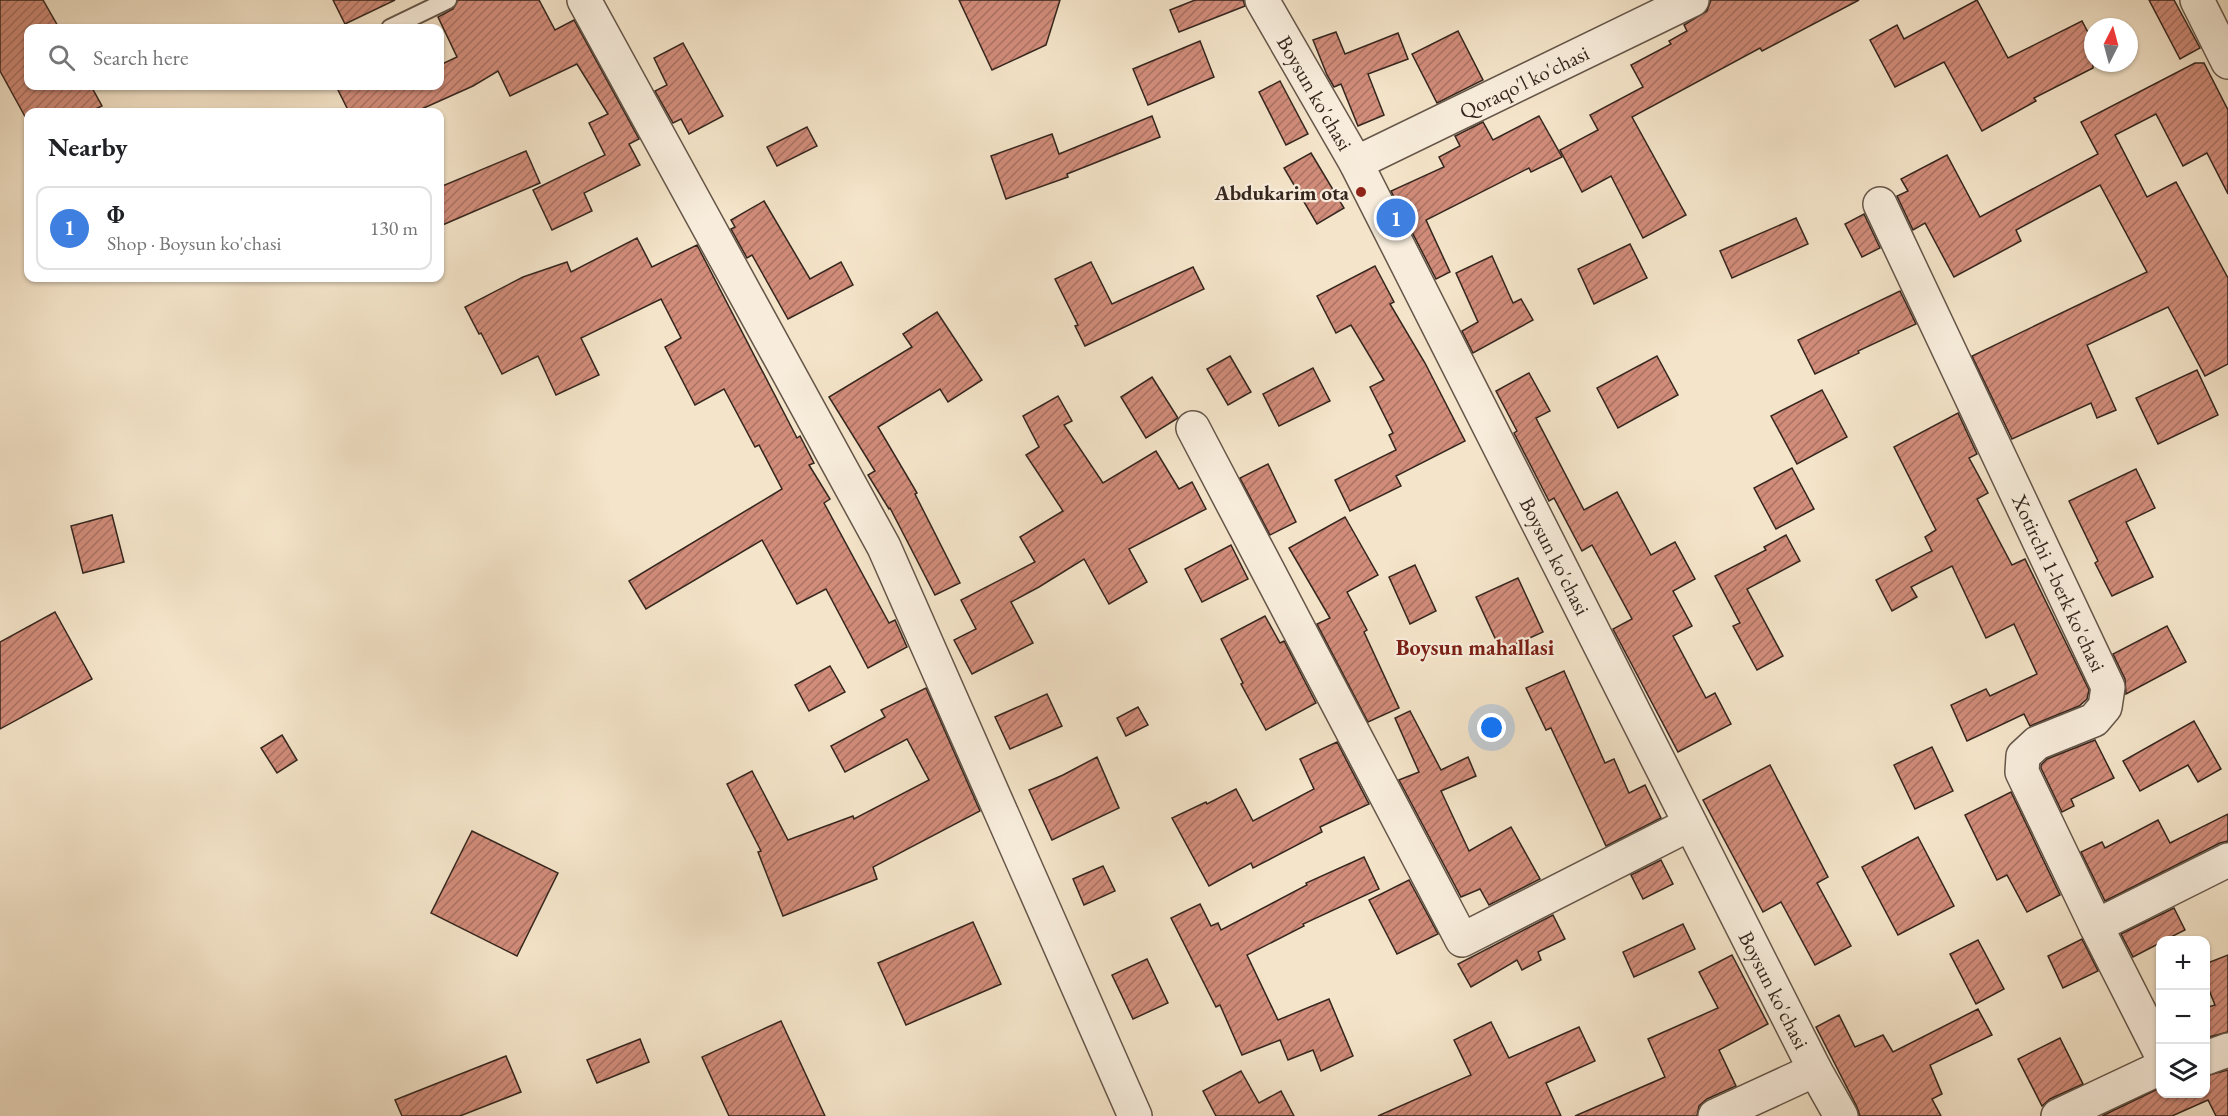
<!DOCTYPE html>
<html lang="en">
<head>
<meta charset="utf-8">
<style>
	:root { --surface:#fff; --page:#f2f2f2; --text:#202124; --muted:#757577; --line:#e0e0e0; --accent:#111827 }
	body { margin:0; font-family:"EB Garamond",serif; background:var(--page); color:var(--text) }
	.controls { position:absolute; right:18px; bottom:18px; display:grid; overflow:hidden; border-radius:12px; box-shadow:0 2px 4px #0004 }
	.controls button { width:54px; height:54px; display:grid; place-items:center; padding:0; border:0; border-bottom:2px solid var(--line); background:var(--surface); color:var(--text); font:30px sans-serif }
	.compass { position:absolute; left:2084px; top:18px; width:54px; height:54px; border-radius:50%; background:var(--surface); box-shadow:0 2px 4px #0004; rotate:6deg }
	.you { position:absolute; left:1492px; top:728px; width:21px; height:21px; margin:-15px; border:4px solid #fff; border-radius:50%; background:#1a73e8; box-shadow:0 0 0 9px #1a73e833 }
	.badge { display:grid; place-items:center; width:39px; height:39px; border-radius:50%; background:var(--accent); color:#fff; font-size:20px; font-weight:700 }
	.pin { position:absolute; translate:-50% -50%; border:3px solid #fff; box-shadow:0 2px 6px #0006 }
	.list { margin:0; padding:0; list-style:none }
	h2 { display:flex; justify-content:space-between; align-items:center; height:78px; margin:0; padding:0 24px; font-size:26px }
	h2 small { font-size:20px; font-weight:400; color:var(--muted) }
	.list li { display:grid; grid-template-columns:39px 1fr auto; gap:18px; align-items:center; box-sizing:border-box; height:84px; margin:0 12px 12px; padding:0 12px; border:2px solid var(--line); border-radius:12px }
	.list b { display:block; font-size:22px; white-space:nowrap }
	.list p { margin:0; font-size:20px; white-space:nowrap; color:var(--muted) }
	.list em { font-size:20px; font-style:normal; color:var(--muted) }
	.icon { flex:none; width:33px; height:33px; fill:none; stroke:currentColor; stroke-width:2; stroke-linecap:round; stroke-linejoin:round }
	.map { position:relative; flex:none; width:2228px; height:1116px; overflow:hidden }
	.search { position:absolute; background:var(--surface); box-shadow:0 2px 4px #0004; left:24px; top:24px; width:420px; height:66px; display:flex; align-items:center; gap:15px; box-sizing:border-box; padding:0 21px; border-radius:12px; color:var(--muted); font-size:22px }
	.panel { position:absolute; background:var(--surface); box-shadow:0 2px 4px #0004; left:24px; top:108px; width:420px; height:174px; border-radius:12px }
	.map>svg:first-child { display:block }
	.building { fill:url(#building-hatch); stroke:#35261e; stroke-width:1.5 }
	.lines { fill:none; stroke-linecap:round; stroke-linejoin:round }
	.service-casing { stroke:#655649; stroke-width:20 }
	.minor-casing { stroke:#655649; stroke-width:36 }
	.tertiary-casing { stroke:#655649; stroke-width:36 }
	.service { stroke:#f8eddc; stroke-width:16 }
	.minor { stroke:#f8eddc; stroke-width:33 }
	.tertiary { stroke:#f8eddc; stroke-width:33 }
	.poi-dot { fill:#8f2418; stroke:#f8eddc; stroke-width:2 }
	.labels { text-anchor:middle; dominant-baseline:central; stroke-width:4.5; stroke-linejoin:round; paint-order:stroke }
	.street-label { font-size:21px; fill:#35261e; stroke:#f8eddc }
	.poi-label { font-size:21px; font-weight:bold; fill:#35261e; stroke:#f8eddc; text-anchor:end }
	.neighbourhood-label { font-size:22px; font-weight:bold; fill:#7a1f14; stroke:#f8eddc }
</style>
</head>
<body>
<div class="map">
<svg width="2228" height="1116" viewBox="0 0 2228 1116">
	<defs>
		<pattern id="building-hatch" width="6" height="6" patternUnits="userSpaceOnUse" patternTransform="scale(1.5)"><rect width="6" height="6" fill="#d18c7a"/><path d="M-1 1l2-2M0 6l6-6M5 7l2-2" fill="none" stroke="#aa7263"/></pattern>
	</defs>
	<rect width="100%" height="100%" fill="#f4e4c9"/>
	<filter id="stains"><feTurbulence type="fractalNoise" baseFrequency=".00333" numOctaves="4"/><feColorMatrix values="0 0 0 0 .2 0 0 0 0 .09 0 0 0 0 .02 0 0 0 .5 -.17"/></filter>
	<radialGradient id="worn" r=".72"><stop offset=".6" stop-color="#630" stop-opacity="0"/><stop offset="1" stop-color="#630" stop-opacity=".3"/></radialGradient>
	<g class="building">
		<path d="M 0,0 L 43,0 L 59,28 L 28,28 L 28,86 L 91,86 L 102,106 L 89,112 L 28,112 L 28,122 L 0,71 Z"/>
		<path d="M 333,0 L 395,0 L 345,24 Z"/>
		<path d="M 458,0 L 539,0 L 555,30 L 574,20 L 639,139 L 629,144 L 640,165 L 584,193 L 592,211 L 552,230 L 533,190 L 605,155 L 589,123 L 608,114 L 577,64 L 510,96 L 498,71 L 473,86 L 415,112 L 349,112 L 336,86 L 440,86 L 440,65 L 457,57 L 438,17 L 453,9 Z"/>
		<path d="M 959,0 L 1060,0 L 1046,45 L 992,70 Z"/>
		<path d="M 1195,0 L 1243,0 L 1245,6 L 1179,32 L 1170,10 Z"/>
		<path d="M 1711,0 L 1859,0 L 1762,51 L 1760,48 L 1632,117 L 1686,215 L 1643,238 L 1611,176 L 1582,192 L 1560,150 L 1598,130 L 1590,115 L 1643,87 L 1631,65 L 1671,44 L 1669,41 L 1687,31 L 1684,25 L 1707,11 Z"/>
		<path d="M 1977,0 L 2008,58 L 2082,21 L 2093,42 L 2093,68 L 2034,98 L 2036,101 L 1982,131 L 1944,62 L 1895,87 L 1870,40 L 1897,25 L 1904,39 Z"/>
		<path d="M 2149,0 L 2174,0 L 2200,48 L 2180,59 Z"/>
		<path d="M 1458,31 L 1483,80 L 1437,103 L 1412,54 Z"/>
		<path d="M 1336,32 L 1345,54 L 1398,33 L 1408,59 L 1368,74 L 1384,115 L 1358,126 L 1341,84 L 1334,87 L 1327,75 L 1313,40 Z"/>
		<path d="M 1200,41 L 1214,77 L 1148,105 L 1133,69 Z"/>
		<path d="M 683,43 L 723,116 L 689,134 L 681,119 L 673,123 L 655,91 L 667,85 L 654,58 Z"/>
		<path d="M 2195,63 L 2204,63 L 2228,110 L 2228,194 L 2207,153 L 2183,166 L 2156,114 L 2115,135 L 2147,197 L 2176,182 L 2228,278 L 2228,364 L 2205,376 L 2168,307 L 2087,345 L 2116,410 L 2097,418 L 2091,403 L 2012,439 L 1972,356 L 2147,272 L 2100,185 L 2016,230 L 2021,241 L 1954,277 L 1925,223 L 1913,230 L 1897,196 L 1908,191 L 1901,179 L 1947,155 L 1980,217 L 2098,154 L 2081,122 Z"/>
		<path d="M 1280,81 L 1308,134 L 1286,145 L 1259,92 Z"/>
		<path d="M 1152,116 L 1160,137 L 1067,174 L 1068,177 L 1006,199 L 991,156 L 1052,134 L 1059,154 Z"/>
		<path d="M 1539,116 L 1562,157 L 1531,172 L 1529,168 L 1426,220 L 1450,272 L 1436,279 L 1391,191 L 1444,167 L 1439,157 L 1460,146 L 1455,136 L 1483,122 L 1493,140 Z"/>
		<path d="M 807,127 L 817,146 L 777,166 L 767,147 Z"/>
		<path d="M 526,151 L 540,183 L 440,226 L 440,187 Z"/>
		<path d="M 1311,153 L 1344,208 L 1317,224 L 1284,168 Z"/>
		<path d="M 764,201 L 810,279 L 841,262 L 853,285 L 788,319 L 752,255 L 747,258 L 731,229 L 735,227 L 731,220 Z"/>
		<path d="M 1864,214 L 1880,248 L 1862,257 L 1845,224 Z"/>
		<path d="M 1796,218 L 1808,244 L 1732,278 L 1720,251 Z"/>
		<path d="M 637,238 L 652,267 L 697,245 L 797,438 L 800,436 L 814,463 L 809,465 L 830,499 L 824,503 L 889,623 L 895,620 L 907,647 L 868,668 L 826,589 L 797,604 L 762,540 L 646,609 L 629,581 L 782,489 L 759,445 L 755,447 L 724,389 L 695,405 L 665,347 L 681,338 L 661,299 L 581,338 L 599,375 L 556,395 L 538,356 L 502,374 L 481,333 L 479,334 L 465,307 L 523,277 L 567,262 L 571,272 Z"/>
		<path d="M 1630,244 L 1647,278 L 1594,304 L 1578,269 Z"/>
		<path d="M 1492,256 L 1513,303 L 1521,299 L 1533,320 L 1473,353 L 1462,331 L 1478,322 L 1456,273 Z"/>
		<path d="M 1091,262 L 1112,304 L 1193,267 L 1204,289 L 1085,346 L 1075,326 L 1078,325 L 1055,279 Z"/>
		<path d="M 1375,266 L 1394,302 L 1390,304 L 1425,363 L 1465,441 L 1396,476 L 1401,486 L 1350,511 L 1335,480 L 1396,450 L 1389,435 L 1393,433 L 1370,387 L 1384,380 L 1351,325 L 1336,333 L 1317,296 Z"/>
		<path d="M 1900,291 L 1916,324 L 1858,351 L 1859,353 L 1815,374 L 1798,340 Z"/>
		<path d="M 937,312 L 982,380 L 948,402 L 940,389 L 878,427 L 917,493 L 915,494 L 960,583 L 935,595 L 890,508 L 889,509 L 868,475 L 875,471 L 829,397 L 912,347 L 903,334 Z"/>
		<path d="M 1230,356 L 1251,392 L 1228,405 L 1207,369 Z"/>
		<path d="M 1657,356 L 1678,395 L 1618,428 L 1597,388 Z"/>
		<path d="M 1313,368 L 1330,401 L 1279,426 L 1263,394 Z"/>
		<path d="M 2197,370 L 2218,415 L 2158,444 L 2136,398 Z"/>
		<path d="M 1529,373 L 1550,411 L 1536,418 L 1584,510 L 1617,492 L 1651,555 L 1675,542 L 1695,579 L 1673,591 L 1692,626 L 1673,636 L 1706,698 L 1715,693 L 1731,724 L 1678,752 L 1613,629 L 1632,619 L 1592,545 L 1582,551 L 1554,498 L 1549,501 L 1514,433 L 1517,431 L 1496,391 Z"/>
		<path d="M 1152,377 L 1178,418 L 1146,438 L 1121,397 Z"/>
		<path d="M 1822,390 L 1847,437 L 1797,464 L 1771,416 Z"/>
		<path d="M 1058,396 L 1072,421 L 1064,425 L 1103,483 L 1156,451 L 1179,489 L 1192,482 L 1206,509 L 1129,549 L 1147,582 L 1109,604 L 1084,559 L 1039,587 L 1011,602 L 1033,643 L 972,674 L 954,640 L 976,629 L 961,600 L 1035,562 L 1020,537 L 1063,511 L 1026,455 L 1039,447 L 1023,416 Z"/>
		<path d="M 1958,413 L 1977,454 L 1969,458 L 1988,493 L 1977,499 L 2012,565 L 2025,559 L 2089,690 L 2087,699 L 2079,706 L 2030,726 L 2024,714 L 1967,741 L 1951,705 L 1986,689 L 1990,696 L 2037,674 L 2014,624 L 1986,638 L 1952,566 L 1911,587 L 1917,597 L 1892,611 L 1876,580 L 1932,551 L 1925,537 L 1936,530 L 1894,447 Z"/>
		<path d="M 1268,464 L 1296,522 L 1270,535 L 1240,478 Z"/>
		<path d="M 1792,468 L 1814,509 L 1776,529 L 1754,488 Z"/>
		<path d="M 2136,469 L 2155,508 L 2126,522 L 2153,577 L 2112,596 L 2095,563 L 2098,561 L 2069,501 Z"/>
		<path d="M 112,515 L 124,562 L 83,573 L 71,526 Z"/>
		<path d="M 1345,517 L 1378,575 L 1347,592 L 1367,630 L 1364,632 L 1399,708 L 1368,722 L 1317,624 L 1330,618 L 1289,548 Z"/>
		<path d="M 1786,535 L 1800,561 L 1747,589 L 1783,656 L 1757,670 L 1733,626 L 1740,623 L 1715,576 L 1766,550 L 1764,547 Z"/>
		<path d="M 1231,545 L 1248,579 L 1202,602 L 1185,569 Z"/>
		<path d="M 1415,565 L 1436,611 L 1410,624 L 1389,577 Z"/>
		<path d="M 1518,578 L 1543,632 L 1501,651 L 1476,597 Z"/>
		<path d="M 55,612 L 92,679 L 0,729 L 0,642 Z"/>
		<path d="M 1265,616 L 1280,643 L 1284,641 L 1316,703 L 1266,730 L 1241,684 L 1243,683 L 1221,639 Z"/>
		<path d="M 2167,626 L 2186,662 L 2126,694 L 2125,679 L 2113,654 Z"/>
		<path d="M 830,666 L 845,692 L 809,711 L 795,685 Z"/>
		<path d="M 1564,671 L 1605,763 L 1614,759 L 1629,793 L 1645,785 L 1661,818 L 1606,846 L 1551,728 L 1546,730 L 1526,688 Z"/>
		<path d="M 926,688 L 980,811 L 873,867 L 877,879 L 783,916 L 758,852 L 761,851 L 727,784 L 752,771 L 788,840 L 853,816 L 854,819 L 929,780 L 907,739 L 845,772 L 831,746 L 885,717 L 881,710 Z"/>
		<path d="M 1047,694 L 1062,726 L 1010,749 L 995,717 Z"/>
		<path d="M 1138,707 L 1148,725 L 1126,736 L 1117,718 Z"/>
		<path d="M 1410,711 L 1441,770 L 1468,757 L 1476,776 L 1441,791 L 1469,851 L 1511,827 L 1540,879 L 1489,905 L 1480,889 L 1461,897 L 1399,780 L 1419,772 L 1395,718 Z"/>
		<path d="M 2194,721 L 2221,769 L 2198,782 L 2188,765 L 2140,791 L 2123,761 Z"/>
		<path d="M 282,735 L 297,760 L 277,773 L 261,748 Z"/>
		<path d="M 2095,740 L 2114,778 L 2071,799 L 2074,806 L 2062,812 L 2041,768 L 2041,765 L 2047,759 Z"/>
		<path d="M 1337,742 L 1369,804 L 1320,827 L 1322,832 L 1253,868 L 1251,863 L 1209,886 L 1172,818 L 1206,802 L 1207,804 L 1236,789 L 1253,821 L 1314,789 L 1300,759 Z"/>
		<path d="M 1932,747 L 1953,791 L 1915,809 L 1894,765 Z"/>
		<path d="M 1097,757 L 1119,808 L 1052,840 L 1029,790 L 1063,775 Z"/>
		<path d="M 1770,765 L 1828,877 L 1817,883 L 1851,946 L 1815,965 L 1781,902 L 1763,912 L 1703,800 Z"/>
		<path d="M 2011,792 L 2060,895 L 2027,912 L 2007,875 L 1997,880 L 1965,815 Z"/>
		<path d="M 2228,814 L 2228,841 L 2220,843 L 2105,901 L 2081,852 L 2102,842 L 2105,848 L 2158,820 L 2170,843 Z"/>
		<path d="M 472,831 L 558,873 L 517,956 L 431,913 Z"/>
		<path d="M 1918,837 L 1954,906 L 1898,935 L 1862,867 Z"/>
		<path d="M 1364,857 L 1379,889 L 1303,924 L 1304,926 L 1247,955 L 1278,1020 L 1329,999 L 1353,1056 L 1321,1071 L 1313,1050 L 1288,1060 L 1280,1040 L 1242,1055 L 1220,1005 L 1216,1007 L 1171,918 L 1200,904 L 1211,926 L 1218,923 L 1221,930 L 1307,885 L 1306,883 Z"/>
		<path d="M 1661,860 L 1673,884 L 1643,899 L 1631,875 Z"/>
		<path d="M 1103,866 L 1115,891 L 1084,905 L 1073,879 Z"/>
		<path d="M 1409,880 L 1438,934 L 1397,954 L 1369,900 Z"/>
		<path d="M 2174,908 L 2185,930 L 2165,940 L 2160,940 L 2160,943 L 2133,957 L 2121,934 Z"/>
		<path d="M 1553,915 L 1565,939 L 1538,952 L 1541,960 L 1522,970 L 1517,960 L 1471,987 L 1458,964 Z"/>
		<path d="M 973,922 L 1001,984 L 906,1025 L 878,963 Z"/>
		<path d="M 1683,924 L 1695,949 L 1634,977 L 1623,952 Z"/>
		<path d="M 2082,939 L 2098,971 L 2063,988 L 2048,956 Z"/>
		<path d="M 1978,940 L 2004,989 L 1976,1004 L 1950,954 Z"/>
		<path d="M 1732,955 L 1768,1024 L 1719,1050 L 1736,1086 L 1707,1099 L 1699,1106 L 1697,1116 L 1575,1116 L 1665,1077 L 1648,1039 L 1718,1008 L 1699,972 Z"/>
		<path d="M 2228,955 L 2228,1032 L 2205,1038 L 2205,1008 L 2215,1005 L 2205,980 L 2205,964 Z"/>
		<path d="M 1147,959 L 1168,1003 L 1133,1019 L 1112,975 Z"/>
		<path d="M 1978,1009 L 1992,1035 L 1930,1065 L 1942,1094 L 1932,1099 L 1941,1116 L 1860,1116 L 1857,1107 L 1816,1027 L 1839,1015 L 1855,1047 L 1883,1035 L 1893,1052 Z"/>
		<path d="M 781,1021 L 825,1116 L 729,1116 L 702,1057 Z"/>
		<path d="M 1491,1022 L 1509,1058 L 1579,1027 L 1595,1061 L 1546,1083 L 1561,1116 L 1378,1116 L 1471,1075 L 1454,1040 Z"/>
		<path d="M 2060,1038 L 2083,1084 L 2050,1099 L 2042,1106 L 2018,1059 Z"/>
		<path d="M 640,1039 L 649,1062 L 597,1083 L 587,1060 Z"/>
		<path d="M 506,1056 L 521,1092 L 460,1116 L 402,1116 L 395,1100 Z"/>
		<path d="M 2228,1070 L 2228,1116 L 2216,1116 L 2208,1100 L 2172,1116 L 2102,1116 L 2160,1088 L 2160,1094 L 2206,1094 L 2205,1076 Z"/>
		<path d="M 1241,1071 L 1259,1103 L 1281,1091 L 1294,1116 L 1216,1116 L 1203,1091 Z"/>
	</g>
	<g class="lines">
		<defs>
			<path id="service" d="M 390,28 L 448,0"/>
			<g id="minor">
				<path d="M 584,0 L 884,547 L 1135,1116"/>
				<path d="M 2197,0 L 2228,62"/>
				<path d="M 1356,163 L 1692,0"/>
				<path d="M 1880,204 L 2108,687 L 2105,707 L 2094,720 L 2037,743 L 2023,756 L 2022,772 L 2096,926 L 2160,1052"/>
				<path d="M 1193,428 L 1462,940 L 1690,824"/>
				<path d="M 2096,926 L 2228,860"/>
				<path d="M 2206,1058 L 2228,1050"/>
				<path d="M 1715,1116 L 1815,1070"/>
				<path d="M 2058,1116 L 2160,1068"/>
			</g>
			<path id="tertiary" d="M 1262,0 L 1356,163 L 1815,1070 L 1841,1116"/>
		</defs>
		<use href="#service" class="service-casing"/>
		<use href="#minor" class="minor-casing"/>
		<use href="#tertiary" class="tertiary-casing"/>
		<use href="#service" class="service"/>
		<use href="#minor" class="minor"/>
		<use href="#tertiary" class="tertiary"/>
	</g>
	<circle class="poi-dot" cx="1361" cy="192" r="6"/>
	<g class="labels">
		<g class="street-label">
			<text transform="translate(1524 82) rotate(-26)">Qoraqo'l ko'chasi</text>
			<text transform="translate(1315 93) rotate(60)">Boysun ko'chasi</text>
			<text transform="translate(1555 556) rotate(63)">Boysun ko'chasi</text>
			<text transform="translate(2059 583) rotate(65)">Xotirchi 1-berk ko'chasi</text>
			<text transform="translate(1774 990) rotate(63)">Boysun ko'chasi</text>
		</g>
		<g class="poi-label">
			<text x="1349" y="192">Abdukarim ota</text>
		</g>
		<g class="neighbourhood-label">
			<text x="1475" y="647">Boysun mahallasi</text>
		</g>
	</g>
	<rect width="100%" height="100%" filter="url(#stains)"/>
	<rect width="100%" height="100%" fill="url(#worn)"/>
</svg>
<div class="controls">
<button>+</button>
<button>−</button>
<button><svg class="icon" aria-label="layers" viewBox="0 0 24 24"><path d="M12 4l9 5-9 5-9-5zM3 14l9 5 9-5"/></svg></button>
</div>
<svg class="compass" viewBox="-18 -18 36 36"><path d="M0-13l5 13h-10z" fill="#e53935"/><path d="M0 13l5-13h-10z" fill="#757577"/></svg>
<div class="you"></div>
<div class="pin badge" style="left:1396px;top:218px;background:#3f7fe0">1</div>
<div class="search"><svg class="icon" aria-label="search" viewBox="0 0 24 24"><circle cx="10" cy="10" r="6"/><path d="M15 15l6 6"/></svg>Search here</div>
<section class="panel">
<h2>Nearby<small></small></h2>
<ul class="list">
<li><span class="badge" style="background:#3f7fe0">1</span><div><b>Ф</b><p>Shop · Boysun ko'chasi</p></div><em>130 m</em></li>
</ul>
</section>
</div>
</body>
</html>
